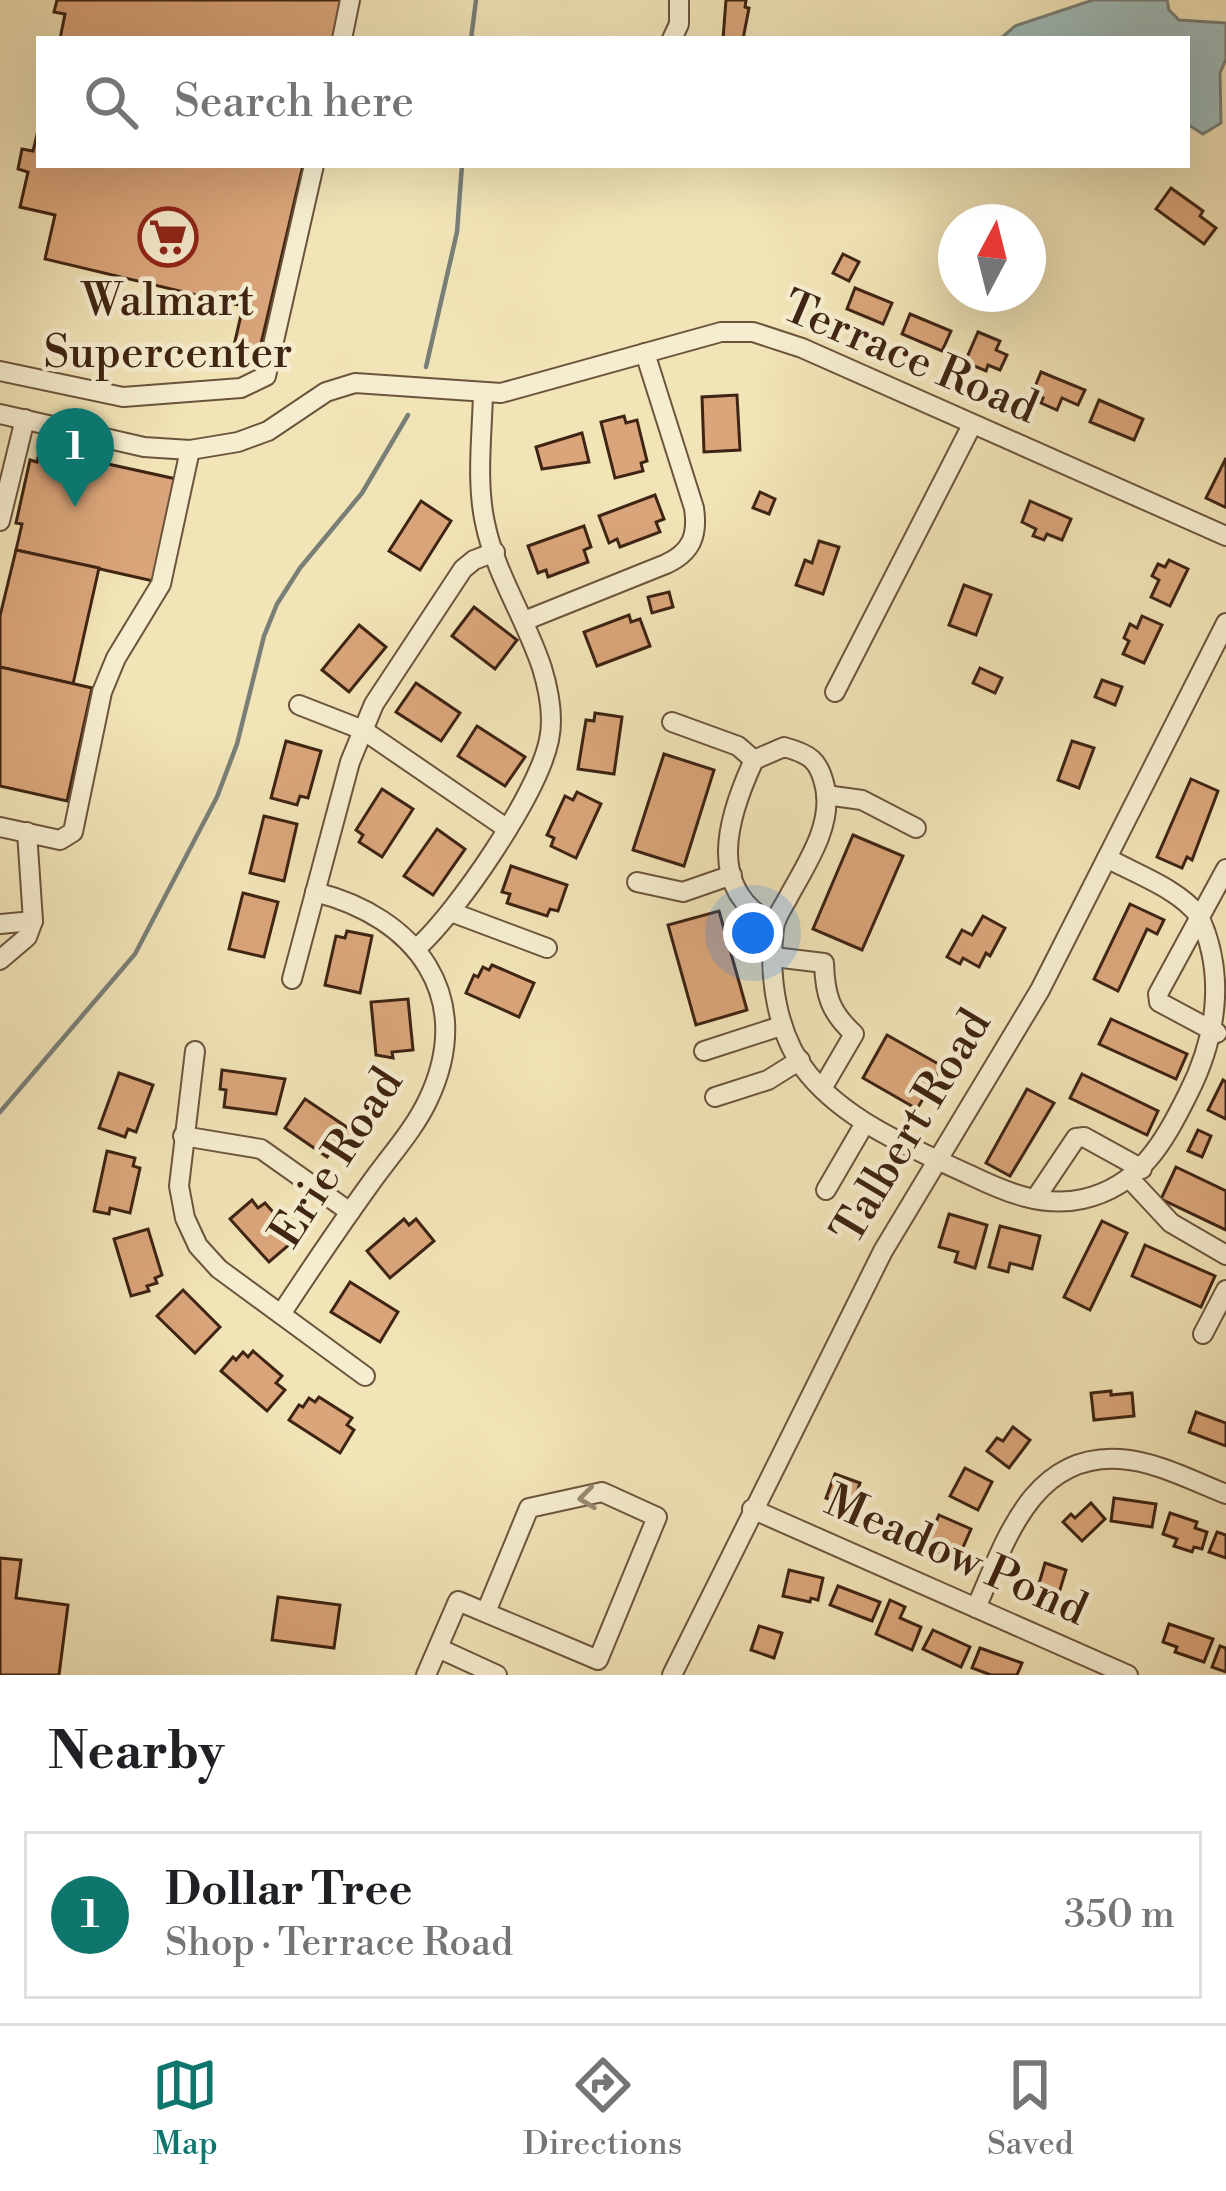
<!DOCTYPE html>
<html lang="en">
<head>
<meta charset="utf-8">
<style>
	:root { --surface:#fff; --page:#f2f2f2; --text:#202124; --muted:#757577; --line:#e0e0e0; --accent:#0f766e }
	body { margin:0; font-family:"Libre Bodoni",serif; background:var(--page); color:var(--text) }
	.compass { position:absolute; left:938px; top:204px; width:108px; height:108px; border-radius:50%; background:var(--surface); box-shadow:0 12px 48px #0002; rotate:7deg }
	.you { position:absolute; left:753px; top:933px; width:42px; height:42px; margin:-30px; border:9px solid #fff; border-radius:50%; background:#1a73e8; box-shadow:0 0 0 18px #1a73e833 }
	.badge { display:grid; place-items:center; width:78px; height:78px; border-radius:50%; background:var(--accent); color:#fff; font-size:39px; font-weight:700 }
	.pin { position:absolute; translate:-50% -99px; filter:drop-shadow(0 3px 6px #0008) }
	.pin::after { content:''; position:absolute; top:63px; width:42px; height:36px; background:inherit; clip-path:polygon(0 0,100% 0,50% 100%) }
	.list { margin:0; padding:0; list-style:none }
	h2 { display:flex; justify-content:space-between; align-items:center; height:156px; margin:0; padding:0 48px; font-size:51px }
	h2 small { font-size:39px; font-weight:400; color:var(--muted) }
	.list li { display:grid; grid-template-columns:78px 1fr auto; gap:36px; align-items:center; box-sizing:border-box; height:168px; margin:0 24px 24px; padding:0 24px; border:3px solid var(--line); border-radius:0px }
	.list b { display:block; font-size:45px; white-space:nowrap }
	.list p { margin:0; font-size:39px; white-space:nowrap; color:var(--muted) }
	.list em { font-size:39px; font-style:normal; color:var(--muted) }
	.icon { flex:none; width:66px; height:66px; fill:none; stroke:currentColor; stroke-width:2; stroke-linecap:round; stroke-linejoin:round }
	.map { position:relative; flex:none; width:1226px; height:1675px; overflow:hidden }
	.search { position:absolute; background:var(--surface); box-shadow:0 12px 48px #0002; left:36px; right:36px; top:36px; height:132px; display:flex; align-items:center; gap:30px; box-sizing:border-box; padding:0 42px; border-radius:0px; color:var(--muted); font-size:45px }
	.sheet { height:348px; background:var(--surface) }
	nav { display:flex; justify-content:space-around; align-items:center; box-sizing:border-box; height:168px; border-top:3px solid var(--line); background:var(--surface); font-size:33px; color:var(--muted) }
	nav a { display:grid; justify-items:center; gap:6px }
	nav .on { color:var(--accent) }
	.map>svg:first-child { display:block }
	.water { fill:#9fbcb9; stroke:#797f77; stroke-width:3 }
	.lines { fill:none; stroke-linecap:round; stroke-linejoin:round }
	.stream { stroke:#797f77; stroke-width:4.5 }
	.building { fill:#daa57a; stroke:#3f2413; stroke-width:3 }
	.minor-casing { stroke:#6c543c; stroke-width:22 }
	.minor { stroke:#f6edd0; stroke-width:18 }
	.oneway { stroke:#9a8872 }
	.labels { text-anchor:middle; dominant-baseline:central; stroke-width:9; stroke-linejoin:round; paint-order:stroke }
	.poi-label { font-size:45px; fill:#3f2413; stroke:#f6edd0 }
	.street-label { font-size:45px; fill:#3f2413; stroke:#f6edd0 }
</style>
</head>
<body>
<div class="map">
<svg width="1226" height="1675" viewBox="0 0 1226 1675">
	<rect width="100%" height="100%" fill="#f1e4b7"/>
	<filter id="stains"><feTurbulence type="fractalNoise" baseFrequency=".00167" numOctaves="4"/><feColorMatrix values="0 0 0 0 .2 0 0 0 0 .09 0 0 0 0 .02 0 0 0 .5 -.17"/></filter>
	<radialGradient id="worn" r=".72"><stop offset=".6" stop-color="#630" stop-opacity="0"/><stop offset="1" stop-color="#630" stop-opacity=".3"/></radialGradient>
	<path class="water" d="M 1093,0 L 1167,0 L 1169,10 L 1179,20 L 1226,23 L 1226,59 L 1220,73 L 1221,123 L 1203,134 L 1187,124 L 1187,39 L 1000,39 L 1015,26 Z"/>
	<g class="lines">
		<g class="stream">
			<path d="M 471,39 L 476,0"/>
			<path d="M 426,367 L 457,232 L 462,165"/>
			<path d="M 0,1112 L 135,954 L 217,797 L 237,744 L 264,636 L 277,604 L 300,568 L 362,493 L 408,415"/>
		</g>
	</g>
	<g class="building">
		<path d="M 57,0 L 342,0 L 333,39 L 60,39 L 65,14 L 54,12 Z"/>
		<path d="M 726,0 L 746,0 L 745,7 L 749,8 L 743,39 L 723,39 Z"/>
		<path d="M 39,126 L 39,165 L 303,165 L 256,365 L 231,359 L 243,306 L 45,259 L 55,215 L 20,207 L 28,172 L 18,169 L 22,149 L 33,151 Z"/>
		<path d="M 1171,188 L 1203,211 L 1200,216 L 1216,228 L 1204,244 L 1156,209 Z"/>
		<path d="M 843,254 L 859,262 L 849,281 L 833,273 Z"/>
		<path d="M 855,288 L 892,303 L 883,324 L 847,309 Z"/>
		<path d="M 910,314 L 951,331 L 942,351 L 902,334 Z"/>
		<path d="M 978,332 L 1000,341 L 996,350 L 1007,355 L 1000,370 L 988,365 L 986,371 L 965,362 Z"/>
		<path d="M 1041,372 L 1085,390 L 1078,405 L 1062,398 L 1057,410 L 1041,403 L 1043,398 L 1032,394 Z"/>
		<path d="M 737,395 L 740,450 L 704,452 L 702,397 Z"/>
		<path d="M 1099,400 L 1143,419 L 1134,440 L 1090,422 Z"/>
		<path d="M 624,416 L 626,423 L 637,420 L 647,461 L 641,463 L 643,471 L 615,478 L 601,422 Z"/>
		<path d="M 582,433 L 589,462 L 542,469 L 536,447 Z"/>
		<path d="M 40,449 L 176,479 L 153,581 L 16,550 L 22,524 L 16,523 L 30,460 L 37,462 Z"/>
		<path d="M 1226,458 L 1226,505 L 1225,507 L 1206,498 Z"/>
		<path d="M 760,492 L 775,499 L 769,514 L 753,508 Z"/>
		<path d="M 655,495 L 664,519 L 656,522 L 660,532 L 620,547 L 617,539 L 609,543 L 599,516 Z"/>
		<path d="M 421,501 L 451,521 L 420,570 L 389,551 Z"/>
		<path d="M 1030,501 L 1071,519 L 1062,540 L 1047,534 L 1044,540 L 1033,536 L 1036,529 L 1022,522 Z"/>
		<path d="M 584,526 L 591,547 L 584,550 L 588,562 L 548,577 L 546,570 L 538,573 L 528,546 Z"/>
		<path d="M 819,541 L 839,547 L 823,594 L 796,585 L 805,560 L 812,563 Z"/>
		<path d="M 16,550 L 99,568 L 73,684 L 0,667 L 0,616 Z"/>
		<path d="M 1169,560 L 1188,569 L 1170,606 L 1151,597 L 1159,580 L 1152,576 L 1158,564 L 1165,567 Z"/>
		<path d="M 964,585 L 991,595 L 976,635 L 949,625 Z"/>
		<path d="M 669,592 L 673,607 L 652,613 L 648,597 Z"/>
		<path d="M 474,607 L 517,640 L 495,669 L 452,636 Z"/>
		<path d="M 629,615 L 631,622 L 640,619 L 650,646 L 597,666 L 584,632 Z"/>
		<path d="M 1142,616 L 1162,625 L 1144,663 L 1123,654 L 1129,641 L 1124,638 L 1130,624 L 1137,628 Z"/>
		<path d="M 359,625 L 386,647 L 349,692 L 322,670 Z"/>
		<path d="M 0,667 L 92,688 L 67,801 L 0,786 Z"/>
		<path d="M 980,668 L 1002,678 L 995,693 L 973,683 Z"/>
		<path d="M 1102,680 L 1122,687 L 1115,705 L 1095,697 Z"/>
		<path d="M 416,683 L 460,713 L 441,741 L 396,712 Z"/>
		<path d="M 595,713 L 622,717 L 614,774 L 578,769 L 586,720 L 594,721 Z"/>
		<path d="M 477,726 L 525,757 L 505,786 L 458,756 Z"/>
		<path d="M 286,741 L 321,751 L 308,798 L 300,796 L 297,805 L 271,798 Z"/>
		<path d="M 1072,741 L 1094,748 L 1079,788 L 1058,780 Z"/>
		<path d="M 664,754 L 714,770 L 684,866 L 633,850 Z"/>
		<path d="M 1191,779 L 1218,791 L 1192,860 L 1187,857 L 1182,868 L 1157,857 Z"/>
		<path d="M 382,789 L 413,809 L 382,857 L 359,842 L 363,835 L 356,830 Z"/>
		<path d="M 577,792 L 601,804 L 576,858 L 551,846 L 554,838 L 547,835 L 565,796 L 573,800 Z"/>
		<path d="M 264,816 L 297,824 L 284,881 L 250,873 Z"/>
		<path d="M 437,829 L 465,849 L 433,895 L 404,876 Z"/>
		<path d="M 853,835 L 903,856 L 862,950 L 813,929 Z"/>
		<path d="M 511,866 L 567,885 L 558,911 L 550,909 L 547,916 L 507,903 L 510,894 L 502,892 Z"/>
		<path d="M 243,893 L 278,902 L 264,957 L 229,949 Z"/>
		<path d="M 1130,904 L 1164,920 L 1157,934 L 1147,929 L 1118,991 L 1094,979 Z"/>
		<path d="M 719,911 L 747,1010 L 696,1025 L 668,925 Z"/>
		<path d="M 983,916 L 1005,928 L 990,956 L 986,953 L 979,967 L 963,958 L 960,964 L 947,957 L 962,930 L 972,935 Z"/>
		<path d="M 347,931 L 372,936 L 360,993 L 325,985 L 336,936 L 345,938 Z"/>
		<path d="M 492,965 L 534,983 L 519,1017 L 466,993 L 474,975 L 478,977 L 483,967 L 489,970 Z"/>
		<path d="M 408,999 L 413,1050 L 392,1052 L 393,1058 L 376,1055 L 371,1002 Z"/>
		<path d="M 1111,1019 L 1187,1054 L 1176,1079 L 1099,1044 Z"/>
		<path d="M 887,1035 L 942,1066 L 917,1109 L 863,1078 Z"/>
		<path d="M 222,1070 L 285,1079 L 276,1114 L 224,1107 L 226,1090 L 220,1089 Z"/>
		<path d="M 119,1073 L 153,1085 L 136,1132 L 128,1129 L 125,1137 L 99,1128 Z"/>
		<path d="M 1082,1074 L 1158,1111 L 1147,1135 L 1070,1098 Z"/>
		<path d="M 1223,1080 L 1226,1082 L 1226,1119 L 1208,1110 Z"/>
		<path d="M 1027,1089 L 1054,1103 L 1010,1176 L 986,1163 Z"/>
		<path d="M 305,1099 L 354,1132 L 339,1155 L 332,1150 L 327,1157 L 285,1128 Z"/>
		<path d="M 1198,1130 L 1211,1136 L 1202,1157 L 1188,1151 Z"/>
		<path d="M 107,1151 L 135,1158 L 133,1166 L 140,1168 L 130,1213 L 110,1208 L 109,1214 L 94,1211 Z"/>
		<path d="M 1176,1167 L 1226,1191 L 1226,1230 L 1161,1199 Z"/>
		<path d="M 252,1200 L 258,1208 L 265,1203 L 289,1230 L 282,1236 L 290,1244 L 269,1262 L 230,1219 Z"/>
		<path d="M 949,1214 L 987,1225 L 975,1268 L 955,1262 L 958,1252 L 939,1247 Z"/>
		<path d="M 404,1219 L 409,1225 L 416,1219 L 434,1241 L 390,1278 L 367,1251 Z"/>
		<path d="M 1102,1221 L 1127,1233 L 1090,1310 L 1064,1297 Z"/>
		<path d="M 1000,1226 L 1040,1236 L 1032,1269 L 1010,1263 L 1008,1272 L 989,1267 Z"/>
		<path d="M 148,1229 L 162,1275 L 155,1278 L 157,1283 L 147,1286 L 149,1291 L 131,1296 L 114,1239 Z"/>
		<path d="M 1145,1245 L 1215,1276 L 1201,1307 L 1132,1276 Z"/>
		<path d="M 350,1282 L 398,1312 L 380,1342 L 331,1312 Z"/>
		<path d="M 183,1290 L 220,1327 L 195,1353 L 157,1316 Z"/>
		<path d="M 253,1351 L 282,1376 L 276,1383 L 285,1390 L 267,1411 L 221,1371 L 233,1357 L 236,1360 L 243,1352 L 248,1357 Z"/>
		<path d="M 1111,1391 L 1111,1395 L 1132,1393 L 1134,1416 L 1094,1420 L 1091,1393 Z"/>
		<path d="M 319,1397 L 352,1418 L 347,1425 L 354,1430 L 340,1453 L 289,1420 L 299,1405 L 303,1407 L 309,1398 L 315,1402 Z"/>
		<path d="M 1196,1412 L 1226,1423 L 1226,1446 L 1189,1432 Z"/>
		<path d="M 1013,1427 L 1030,1440 L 1009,1468 L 987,1451 L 997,1438 L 1003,1441 Z"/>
		<path d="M 965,1468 L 992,1482 L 978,1510 L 950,1496 Z"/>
		<path d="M 835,1474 L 860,1483 L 852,1507 L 826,1498 Z"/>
		<path d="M 1114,1498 L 1156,1504 L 1152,1527 L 1111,1521 Z"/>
		<path d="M 1091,1503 L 1105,1519 L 1082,1541 L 1063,1522 L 1071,1514 L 1075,1518 Z"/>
		<path d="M 1170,1513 L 1197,1522 L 1195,1528 L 1207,1532 L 1202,1549 L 1194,1547 L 1192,1552 L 1174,1546 L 1177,1539 L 1163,1534 Z"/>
		<path d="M 939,1515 L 971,1529 L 957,1561 L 925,1547 Z"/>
		<path d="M 1217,1532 L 1226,1535 L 1226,1558 L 1209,1552 Z"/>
		<path d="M 0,1558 L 21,1560 L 16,1598 L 68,1605 L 59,1675 L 0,1675 Z"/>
		<path d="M 1045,1563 L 1066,1570 L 1059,1593 L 1038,1587 Z"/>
		<path d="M 789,1570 L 823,1578 L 818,1600 L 811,1598 L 810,1602 L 783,1596 Z"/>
		<path d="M 838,1586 L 880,1602 L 872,1621 L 830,1605 Z"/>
		<path d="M 278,1597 L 340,1605 L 334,1648 L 272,1640 Z"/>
		<path d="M 890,1600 L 905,1607 L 900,1618 L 921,1627 L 912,1650 L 876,1634 Z"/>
		<path d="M 1169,1624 L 1213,1639 L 1204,1662 L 1175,1652 L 1177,1647 L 1163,1642 Z"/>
		<path d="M 759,1626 L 782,1633 L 774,1658 L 751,1650 Z"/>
		<path d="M 933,1630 L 970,1647 L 961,1667 L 923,1649 Z"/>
		<path d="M 1220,1646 L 1226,1648 L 1226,1672 L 1212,1667 Z"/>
		<path d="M 980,1648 L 1022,1663 L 1017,1675 L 991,1675 L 972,1668 Z"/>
	</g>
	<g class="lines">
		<defs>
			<g id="minor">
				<path d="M 342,39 L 350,0"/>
				<path d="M 672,39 L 679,24 L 679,0"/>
				<path d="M 0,371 L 123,397 L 241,388 L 266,376 L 314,165"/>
				<path d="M 0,414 L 144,447 L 190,450 L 238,442 L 268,431 L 326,392 L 355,383 L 501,393 L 721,332 L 753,332 L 802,348 L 1226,536"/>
				<path d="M 0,521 L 25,419"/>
				<path d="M 524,621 L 666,564 C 692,552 698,535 694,508 L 645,353"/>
				<path d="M 835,692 L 972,425"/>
				<path d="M 299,705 L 363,730 L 506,828"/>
				<path d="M 672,722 L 738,746 L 754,760"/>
				<path d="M 826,795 L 862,800 L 916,828"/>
				<path d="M 0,827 L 60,840 L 73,832 L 102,692 L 116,658 L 161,584 L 190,450"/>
				<path d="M 637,882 L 683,892 L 732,875"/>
				<path d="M 451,912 L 547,948"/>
				<path d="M 0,924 L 33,921"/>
				<path d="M 774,924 C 704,890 728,816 754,760 L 784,747 C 810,754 819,760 825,787 C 833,825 807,863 789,896 C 784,906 775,917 774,929 C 768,977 777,1037 809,1075 C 849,1123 914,1149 970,1175 C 1005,1192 1043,1208 1083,1199 C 1140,1186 1164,1142 1188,1094 C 1217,1037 1226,974 1199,916 C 1179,889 1136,874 1107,858"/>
				<path d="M 417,948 C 458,911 538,794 549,740 C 554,717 549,691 542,668 C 526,619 495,573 485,523 C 476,482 482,435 483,394"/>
				<path d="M 774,957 L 824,963 C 825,995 830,1012 854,1034 L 823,1087"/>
				<path d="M 0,960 L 27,937 L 33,921 L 27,832"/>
				<path d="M 292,979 L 350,762 L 374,704 L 463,569 L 474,560 L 495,552"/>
				<path d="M 1217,1033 L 1159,1002 L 1158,994 L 1226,869"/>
				<path d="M 195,1051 L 179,1186 L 185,1218 L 198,1246 L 219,1269 L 365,1376"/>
				<path d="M 704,1051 L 781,1026"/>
				<path d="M 715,1097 L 768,1080 L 800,1060"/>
				<path d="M 183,1136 L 261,1149 L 350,1212"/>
				<path d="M 1130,1179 L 1171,1223 L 1226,1255"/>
				<path d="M 826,1190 L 865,1123"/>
				<path d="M 1035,1199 L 1076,1138 L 1084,1137 L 1142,1169"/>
				<path d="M 281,1314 C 310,1270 339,1227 370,1184 C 389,1157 414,1130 428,1100 C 477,997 416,917 315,892"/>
				<path d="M 1203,1334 L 1226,1290"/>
				<path d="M 752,1509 L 1128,1675"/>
				<path d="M 976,1608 C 1005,1543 1031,1453 1120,1459 C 1155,1461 1193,1481 1226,1494"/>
				<path d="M 438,1648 L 497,1675"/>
				<path d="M 426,1675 L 458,1601 L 598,1660 L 657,1517 L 602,1492 L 529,1508 L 486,1612"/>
				<path d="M 672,1675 L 883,1251 L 1040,990 L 1226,623"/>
			</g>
		</defs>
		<use href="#minor" class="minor-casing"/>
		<use href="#minor" class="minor"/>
	</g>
	<defs><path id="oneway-chevron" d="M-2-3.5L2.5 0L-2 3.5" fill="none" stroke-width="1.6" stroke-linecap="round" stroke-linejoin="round" transform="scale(3)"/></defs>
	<use class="oneway" href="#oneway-chevron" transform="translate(587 1498) rotate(173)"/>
	<defs>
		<symbol id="supermarket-ring" viewBox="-11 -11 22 22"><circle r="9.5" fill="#f6edd0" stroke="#8f2418" stroke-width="1.5"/><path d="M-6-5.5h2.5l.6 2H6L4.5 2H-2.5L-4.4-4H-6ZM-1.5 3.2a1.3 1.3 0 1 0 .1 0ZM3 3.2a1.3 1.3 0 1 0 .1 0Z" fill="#8f2418"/></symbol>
	</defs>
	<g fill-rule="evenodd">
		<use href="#supermarket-ring" x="135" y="204" width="66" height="66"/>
	</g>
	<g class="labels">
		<g class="poi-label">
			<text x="168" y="301">Walmart<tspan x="168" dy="52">Supercenter</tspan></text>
		</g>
		<g class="street-label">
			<text transform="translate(910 358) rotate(23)">Terrace Road</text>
			<text transform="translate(912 1127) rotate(-59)">Talbert Road</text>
			<text transform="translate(337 1158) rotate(-57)">Erie Road</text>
			<text transform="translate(956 1556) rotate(24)">Meadow Pond</text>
		</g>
	</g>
	<rect width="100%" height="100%" filter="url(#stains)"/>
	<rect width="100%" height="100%" fill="url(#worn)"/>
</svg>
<svg class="compass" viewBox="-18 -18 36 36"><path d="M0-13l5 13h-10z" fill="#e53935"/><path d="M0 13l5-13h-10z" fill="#757577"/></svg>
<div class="you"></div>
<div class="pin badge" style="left:75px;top:507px">1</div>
<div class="search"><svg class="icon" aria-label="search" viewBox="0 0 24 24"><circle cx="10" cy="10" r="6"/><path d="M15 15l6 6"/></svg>Search here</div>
</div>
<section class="sheet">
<h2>Nearby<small></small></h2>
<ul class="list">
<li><span class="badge">1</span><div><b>Dollar Tree</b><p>Shop · Terrace Road</p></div><em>350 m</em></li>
</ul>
</section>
<nav>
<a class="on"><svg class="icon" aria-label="map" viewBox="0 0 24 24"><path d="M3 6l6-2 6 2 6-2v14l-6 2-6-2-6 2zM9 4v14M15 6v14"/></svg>Map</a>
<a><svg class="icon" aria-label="directions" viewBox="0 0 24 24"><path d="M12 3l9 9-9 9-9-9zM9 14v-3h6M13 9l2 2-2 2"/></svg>Directions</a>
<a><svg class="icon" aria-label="saved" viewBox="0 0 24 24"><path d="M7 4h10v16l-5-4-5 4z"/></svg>Saved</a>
</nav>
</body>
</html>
